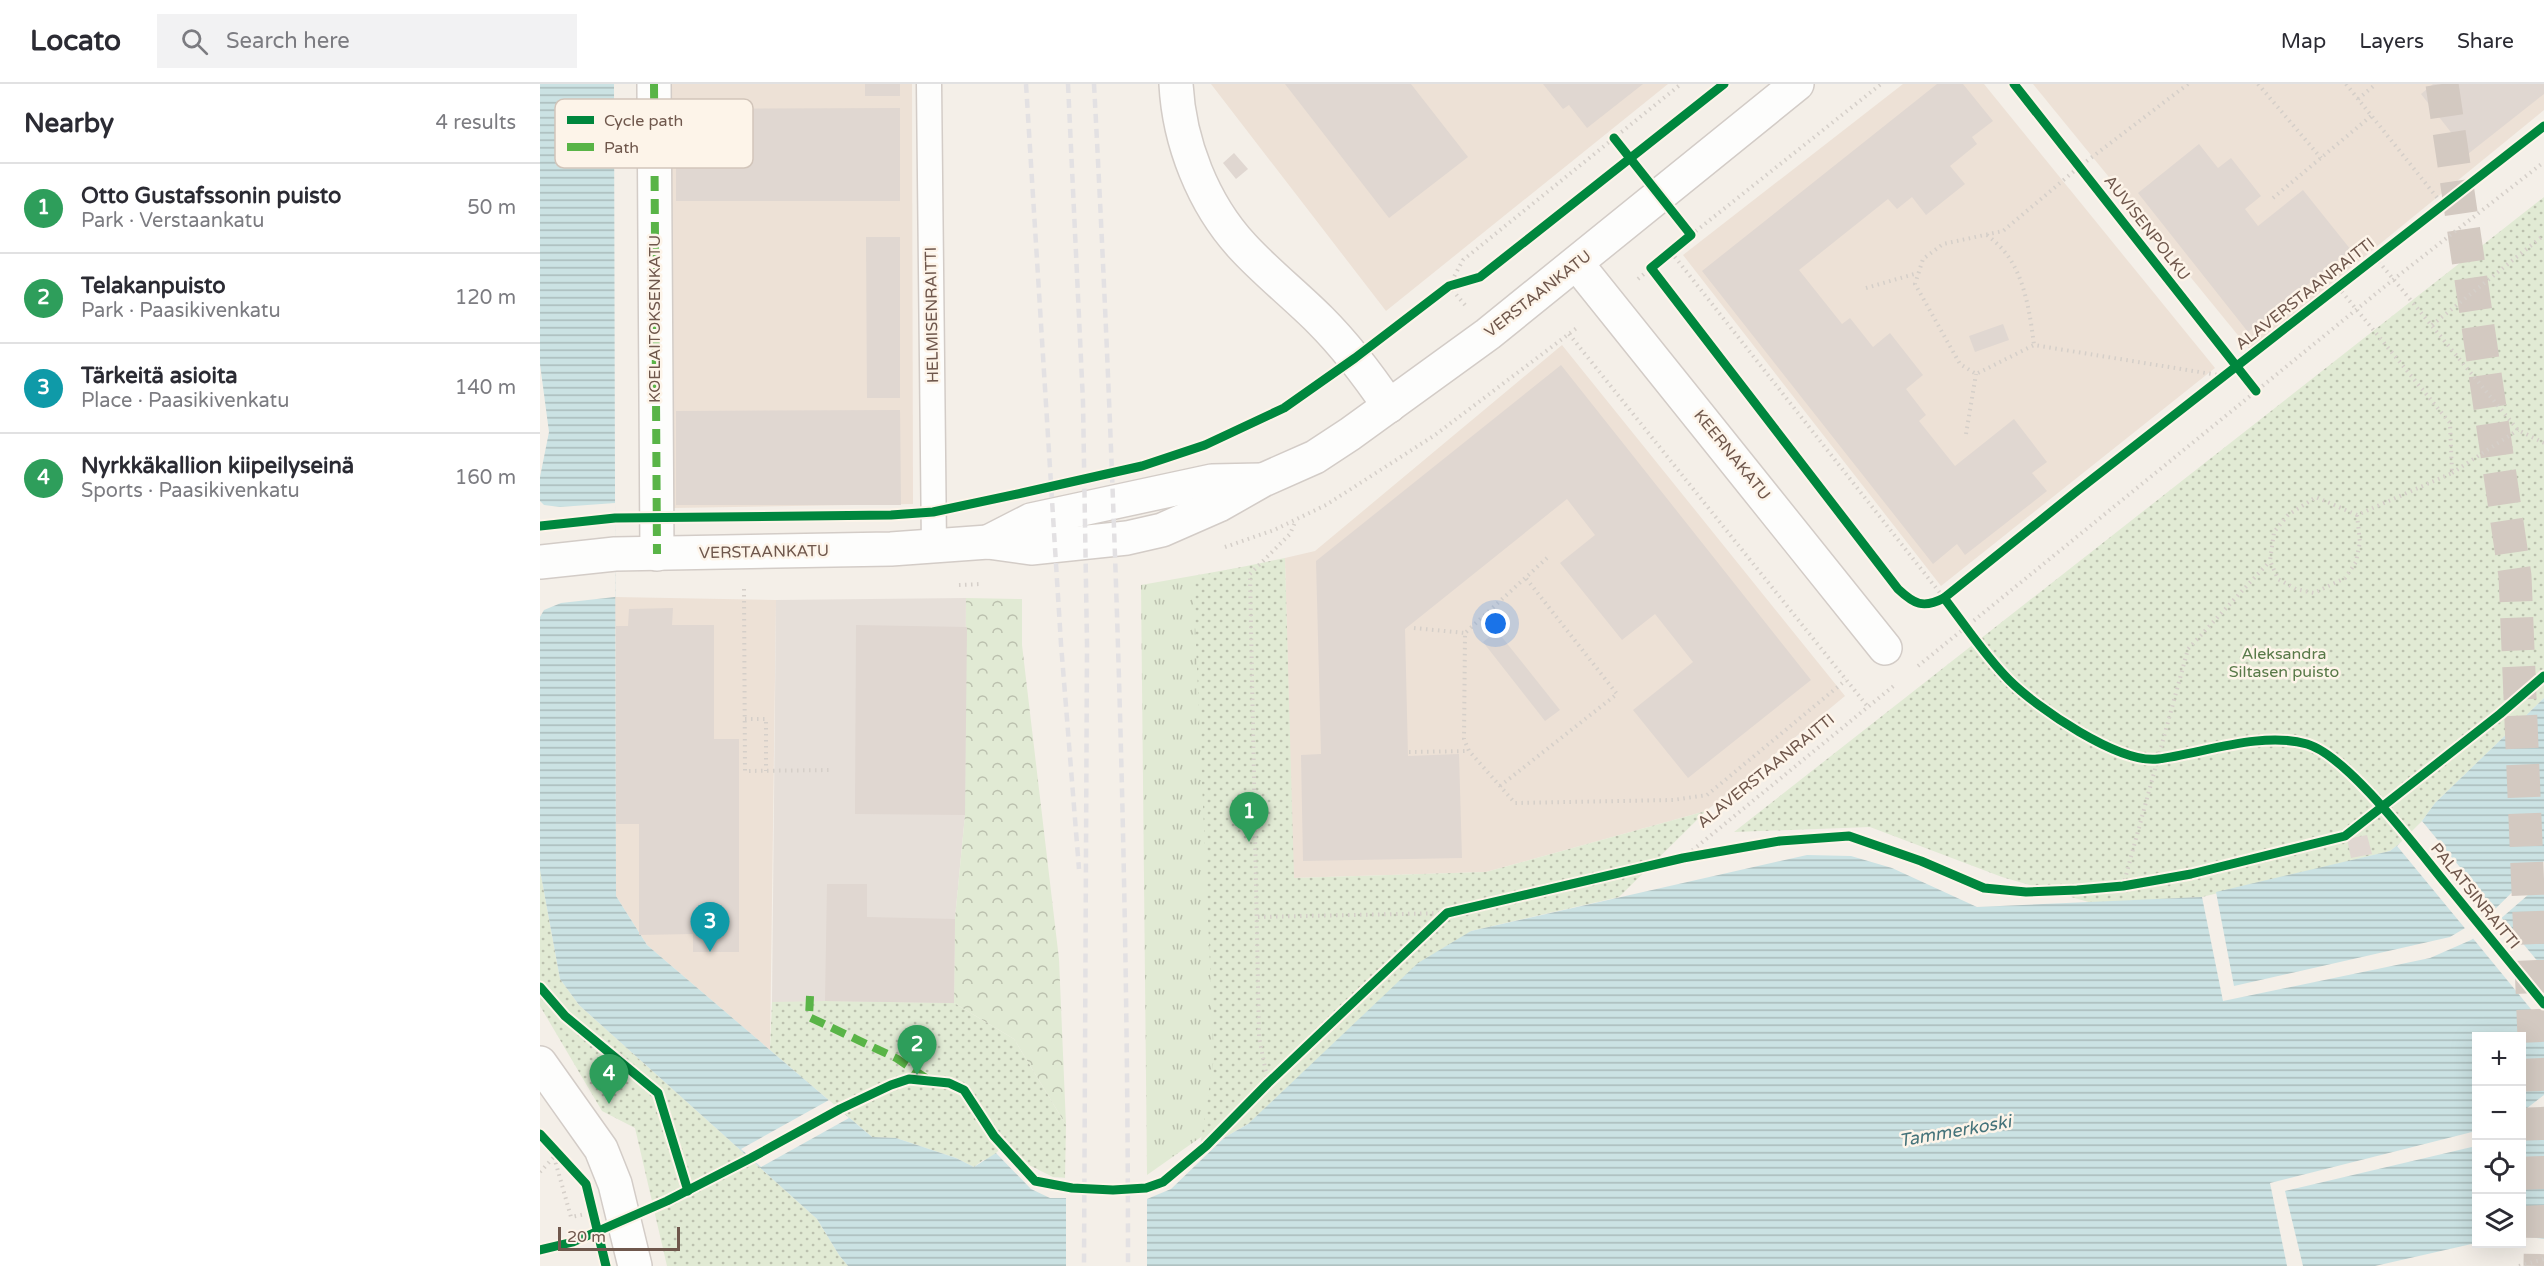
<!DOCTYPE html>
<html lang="en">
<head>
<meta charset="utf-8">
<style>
	:root { --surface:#fff; --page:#f2f2f3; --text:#2b2b33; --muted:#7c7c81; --line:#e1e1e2; --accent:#d93025 }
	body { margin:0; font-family:"Varela Round",sans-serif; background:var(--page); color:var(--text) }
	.controls { position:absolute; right:18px; bottom:18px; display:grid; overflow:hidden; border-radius:0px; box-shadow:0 6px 24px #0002 }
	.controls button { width:54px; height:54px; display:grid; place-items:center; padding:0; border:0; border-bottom:2px solid var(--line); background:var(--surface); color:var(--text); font:30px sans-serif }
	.scale { position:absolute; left:18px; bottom:15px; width:122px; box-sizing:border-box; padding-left:6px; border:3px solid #6f574c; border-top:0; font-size:16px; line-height:21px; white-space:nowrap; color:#6f574c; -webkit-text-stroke:4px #fdf4e9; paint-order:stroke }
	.you { position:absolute; left:956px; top:540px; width:21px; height:21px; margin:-15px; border:4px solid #fff; border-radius:50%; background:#1a73e8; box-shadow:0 0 0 9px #1a73e833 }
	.badge { display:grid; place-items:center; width:39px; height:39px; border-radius:50%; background:var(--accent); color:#fff; font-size:20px; font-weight:700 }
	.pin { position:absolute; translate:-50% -50px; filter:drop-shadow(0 2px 3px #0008) }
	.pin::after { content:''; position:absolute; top:32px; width:21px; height:18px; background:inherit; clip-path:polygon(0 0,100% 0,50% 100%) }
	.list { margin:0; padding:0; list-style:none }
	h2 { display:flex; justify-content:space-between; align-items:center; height:78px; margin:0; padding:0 24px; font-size:26px }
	h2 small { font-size:20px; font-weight:400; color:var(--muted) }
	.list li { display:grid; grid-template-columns:39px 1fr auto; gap:18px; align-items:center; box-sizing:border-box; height:90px; padding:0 24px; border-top:2px solid var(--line) }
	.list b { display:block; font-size:22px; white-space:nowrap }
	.list p { margin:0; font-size:20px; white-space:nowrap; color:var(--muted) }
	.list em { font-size:20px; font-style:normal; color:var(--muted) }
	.icon { flex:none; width:33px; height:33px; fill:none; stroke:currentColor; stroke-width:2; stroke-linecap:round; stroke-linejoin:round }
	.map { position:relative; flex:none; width:2004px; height:1182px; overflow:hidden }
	header { display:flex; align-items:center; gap:36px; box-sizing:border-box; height:84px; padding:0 30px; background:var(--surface); border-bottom:2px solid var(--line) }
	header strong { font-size:28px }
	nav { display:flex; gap:33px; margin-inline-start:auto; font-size:21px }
	.search { width:420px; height:54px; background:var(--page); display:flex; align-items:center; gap:15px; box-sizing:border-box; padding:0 21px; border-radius:0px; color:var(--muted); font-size:22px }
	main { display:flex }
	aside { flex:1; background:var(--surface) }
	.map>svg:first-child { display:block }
	.residential { fill:#ede1d6 }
	.industrial { fill:#e6dfd9 }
	.grass { fill:url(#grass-tufts) }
	.forest { fill:url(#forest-crowns) }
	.park { fill:url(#park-dots) }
	.water { fill:url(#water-rules) }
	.pier { fill:#f4efe8 }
	.building { fill:#e0d7d1 }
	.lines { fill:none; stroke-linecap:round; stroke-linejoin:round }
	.highway-tunnel { stroke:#d3c9c1; stroke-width:33; stroke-dasharray:33 16; stroke-linecap:butt }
	.lane-casing { stroke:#d3ccc7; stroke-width:27 }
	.street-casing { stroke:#d3ccc7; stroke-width:36 }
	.path { stroke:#d5cfc9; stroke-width:4; stroke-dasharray:1.5 4.5; stroke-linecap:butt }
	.lane { stroke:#fdfdfc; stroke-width:24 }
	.street { stroke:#fdfdfc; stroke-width:33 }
	.rail { stroke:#e3e1e3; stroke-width:4.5; stroke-dasharray:9 6; stroke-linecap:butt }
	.quiet { stroke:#59b447; stroke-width:8; stroke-dasharray:15 8; stroke-linecap:butt }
	.cycleway-casing { stroke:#fdf4e9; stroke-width:13 }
	.cycleway { stroke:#00873e; stroke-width:9 }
	.labels { text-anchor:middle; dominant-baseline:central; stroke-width:5; stroke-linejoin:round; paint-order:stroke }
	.street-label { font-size:16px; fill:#6f574c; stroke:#fdf4e9 }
	.park-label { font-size:16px; fill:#587948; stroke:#fdf4e9 }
	.water-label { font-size:18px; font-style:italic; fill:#45737a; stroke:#fdf4e9 }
	.key { fill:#fdf4e9; stroke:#d2c5ba; stroke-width:1.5 }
	.key-label { font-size:16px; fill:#6f574c }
</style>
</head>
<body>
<header>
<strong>Locato</strong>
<div class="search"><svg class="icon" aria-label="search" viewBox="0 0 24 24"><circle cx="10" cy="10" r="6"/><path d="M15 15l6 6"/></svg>Search here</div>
<nav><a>Map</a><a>Layers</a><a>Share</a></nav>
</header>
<main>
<aside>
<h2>Nearby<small>4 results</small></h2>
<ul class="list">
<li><span class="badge" style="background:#2e9e5b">1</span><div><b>Otto Gustafssonin puisto</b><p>Park · Verstaankatu</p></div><em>50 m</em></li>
<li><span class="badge" style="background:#2e9e5b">2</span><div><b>Telakanpuisto</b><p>Park · Paasikivenkatu</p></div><em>120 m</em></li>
<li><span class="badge" style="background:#0f9aa8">3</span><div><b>Tärkeitä asioita</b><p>Place · Paasikivenkatu</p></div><em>140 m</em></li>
<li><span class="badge" style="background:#2e9e5b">4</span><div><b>Nyrkkäkallion kiipeilyseinä</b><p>Sports · Paasikivenkatu</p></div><em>160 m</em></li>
</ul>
</aside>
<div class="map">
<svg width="2004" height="1182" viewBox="0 0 2004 1182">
	<defs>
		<pattern id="grass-tufts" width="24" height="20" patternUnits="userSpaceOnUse" patternTransform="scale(1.5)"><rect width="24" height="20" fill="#e1ead4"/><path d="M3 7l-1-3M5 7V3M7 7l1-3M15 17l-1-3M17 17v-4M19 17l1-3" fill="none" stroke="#bbc0ae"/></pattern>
		<pattern id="forest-crowns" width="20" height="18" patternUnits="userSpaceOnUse" patternTransform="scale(1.5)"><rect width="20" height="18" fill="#e1ead4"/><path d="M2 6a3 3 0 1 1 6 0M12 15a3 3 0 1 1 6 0" fill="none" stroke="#bbc0ae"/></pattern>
		<pattern id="park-dots" width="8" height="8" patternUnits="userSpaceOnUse" patternTransform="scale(1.5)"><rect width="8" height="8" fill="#e1ead4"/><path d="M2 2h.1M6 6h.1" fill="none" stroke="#bbc0ae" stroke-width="1.8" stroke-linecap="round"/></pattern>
		<pattern id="water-rules" width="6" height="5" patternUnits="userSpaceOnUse" patternTransform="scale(1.5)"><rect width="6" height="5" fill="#cbe2e3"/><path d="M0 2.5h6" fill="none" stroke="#a9baba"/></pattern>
	</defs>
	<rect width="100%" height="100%" fill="#f4efe8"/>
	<g class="residential">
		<path d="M 131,0 L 372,0 L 373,420 L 133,424 Z"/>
		<path d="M 671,0 L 1128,0 L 846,227 Z"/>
		<path d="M 1363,0 L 1444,0 L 1675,284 L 1401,502 L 1143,171 Z"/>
		<path d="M 1493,0 L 2004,0 L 2004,26 L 1710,266 Z"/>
		<path d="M 1022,261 L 1305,612 L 1166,727 L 946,788 L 753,794 L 745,474 L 775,467 Z"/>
		<path d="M 75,513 L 236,516 L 230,966 L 107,861 L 76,812 Z"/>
	</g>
	<path class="industrial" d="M 426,514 L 425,731 L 415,834 L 414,919 L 232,918 L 236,516 Z"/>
	<path class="grass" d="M 697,484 L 702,1013 L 661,1053 L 607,1091 L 601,501 Z"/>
	<path class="forest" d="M 426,514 L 482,515 L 482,561 L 519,875 L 526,1041 L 474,955 L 414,919 L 415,834 L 425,731 Z"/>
	<g class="park">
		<path d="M 2004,113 L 2004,614 L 1895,719 L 1874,748 L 1850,767 L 1662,813 L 1552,819 L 1462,793 L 1330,743 L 1194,748 Z"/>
		<path d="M 745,474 L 754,794 L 946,788 L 1166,727 L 1079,813 L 931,847 L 708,1040 L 659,1068 L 674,974 L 653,493 Z"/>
		<path d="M 0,786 L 20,895 L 39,921 L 277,1135 L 299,1171 L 308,1182 L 127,1182 L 95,1044 L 62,1027 L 0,922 Z"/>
		<path d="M 285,917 L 414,919 L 474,955 L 526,1041 L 525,1094 L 505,1093 L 443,1076 L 434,1083 L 416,1074 L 356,1054 L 332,1053 L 230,966 L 232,918 Z"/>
	</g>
	<g class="water">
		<path d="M 0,0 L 74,0 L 76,812 L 107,861 L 332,1053 L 356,1054 L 416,1074 L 434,1083 L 456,1069 L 505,1093 L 604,1099 L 631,1092 L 659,1068 L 708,1040 L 878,879 L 931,847 L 1267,771 L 1311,772 L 1352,784 L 1437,823 L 1662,813 L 1683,917 L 1890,874 L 1931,856 L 1958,837 L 2004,797 L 2004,1011 L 1982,1028 L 1982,952 L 1936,952 L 1936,1047 L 1730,1099 L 1747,1182 L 308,1182 L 299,1171 L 277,1135 L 39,921 L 20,895 L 0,786 Z"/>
		<path d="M 2004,614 L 2004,777 L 1952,828 L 1910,853 L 1694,902 L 1676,808 L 1850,767 L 1874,748 L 1895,719 Z"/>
		<path d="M 2004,1027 L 2004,1155 L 1982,1152 L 1982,1044 Z"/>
		<path d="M 1936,1062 L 1936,1159 L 1835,1182 L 1763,1182 L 1745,1107 Z"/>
	</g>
	<g class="pier">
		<path d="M 0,280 L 9,348 L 0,393 Z"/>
		<path d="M 0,417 L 4,421 L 20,423 L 75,419 L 75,513 L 21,519 L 4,526 L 0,533 Z"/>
		<path d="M 1882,737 L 1957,828 L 1928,848 L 1857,762 Z"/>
		<path d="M 1960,832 L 2004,885 L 2004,941 L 1931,852 Z"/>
		<path d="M 289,1016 L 309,1034 L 221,1083 L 201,1065 Z"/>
		<path d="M 686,1052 L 631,1105 L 607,1115 L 607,1182 L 526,1182 L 526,1114 L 510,1114 L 491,1105 L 456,1069 L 459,1066 L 513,1093 L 526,1094 L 526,1091 L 607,1096 L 607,1098 L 631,1092 L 659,1068 Z"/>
	</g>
	<g class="building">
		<rect x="325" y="0" width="35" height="12"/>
		<path d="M 745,0 L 871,0 L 928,73 L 849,134 Z"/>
		<path d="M 1003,0 L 1103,0 L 1047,44 L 1029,21 L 1023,25 Z"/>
		<path d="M 1397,0 L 1423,0 L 1453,37 L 1432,53 L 1437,60 L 1410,82 L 1425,100 L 1386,131 L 1372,113 L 1357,125 L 1348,115 L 1259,186 L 1302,240 L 1310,234 L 1333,263 L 1350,249 L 1383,291 L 1366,305 L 1386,331 L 1379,337 L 1415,382 L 1474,335 L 1507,378 L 1492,389 L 1507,407 L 1425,471 L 1417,460 L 1393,480 L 1162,187 Z"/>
		<path d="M 1893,0 L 2004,0 L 2004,10 L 1928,70 L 1881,10 Z"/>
		<path d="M 360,24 L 360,117 L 136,117 L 136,25 Z"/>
		<path d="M 1659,60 L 1678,84 L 1691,74 L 1721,112 L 1705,125 L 1718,142 L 1763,106 L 1811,166 L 1708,248 L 1598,109 Z"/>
		<path d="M 694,69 L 708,85 L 696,95 L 683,79 Z"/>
		<path d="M 326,153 L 360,153 L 360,314 L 327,314 Z"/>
		<path d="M 1463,240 L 1469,256 L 1435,268 L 1429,252 Z"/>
		<path d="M 1021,281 L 1271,596 L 1148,694 L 1093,626 L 1153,578 L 1115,530 L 1082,556 L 1020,479 L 1055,451 L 1027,415 L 865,545 L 868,672 L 919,670 L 922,774 L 763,777 L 761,671 L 781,670 L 776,477 Z"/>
		<path d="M 360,326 L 361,421 L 136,421 L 136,327 Z"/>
		<path d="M 133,524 L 132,541 L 174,541 L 174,655 L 199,655 L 199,868 L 153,868 L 153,850 L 99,851 L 99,740 L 76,740 L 76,542 L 88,542 L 89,525 Z"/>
		<path d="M 316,541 L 427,543 L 425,731 L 315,730 Z"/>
		<path d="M 957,547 L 1020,626 L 1005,637 L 943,558 Z"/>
		<path d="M 1827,751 L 1832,770 L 1811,774 L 1807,755 Z"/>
		<path d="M 287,800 L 327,800 L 327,833 L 415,835 L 414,919 L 285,917 Z"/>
	</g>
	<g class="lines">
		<path class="highway-tunnel" d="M 1902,0 L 1975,492 L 2001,1123 L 2000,1182"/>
		<defs>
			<path id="lane" d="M 389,0 L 394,462"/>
			<g id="street">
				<path d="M 114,0 L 117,470"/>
				<path d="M 636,0 C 639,58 663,120 703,163 C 727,189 755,211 780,236 C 806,262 828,291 849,322"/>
				<path d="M 1037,180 L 1345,564"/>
				<path d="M 448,458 L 491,436 L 672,397 L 721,396"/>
				<path d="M 0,478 L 75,470 L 351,465 L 448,458 L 491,464 L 587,454 L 622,446 L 679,421 L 723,396 L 775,373 L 810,350 L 948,250 L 1257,0"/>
				<path d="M 0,979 L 61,1065 L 75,1100 L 95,1182"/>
			</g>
		</defs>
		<use href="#lane" class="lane-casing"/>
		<use href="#street" class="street-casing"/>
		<g class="path">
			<path d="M 1648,0 L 1539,83 L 1463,147 L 1403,160 L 1383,175 L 1375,200 L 1420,280 L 1436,290 L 1494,261 L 1684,292"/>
			<path d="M 1718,0 L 1781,74"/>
			<path d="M 1806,0 L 1903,121"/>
			<path d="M 1818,15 L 1836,0"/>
			<path d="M 1733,114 L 1831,32"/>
			<path d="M 1151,151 L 1341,0"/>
			<path d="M 1447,151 C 1453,156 1459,161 1464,167 C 1485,192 1490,230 1494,261"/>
			<path d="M 1131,168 L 1404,514"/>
			<path d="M 1835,173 L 1978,346 L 2004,359"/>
			<path d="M 1098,195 L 1111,184"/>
			<path d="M 1798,203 L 1910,339 L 1912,389 L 1817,431 L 1776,413 L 1748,431 L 1734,448 L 1730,477 L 1738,495 L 1756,505 L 1774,509 L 1805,494 L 1816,478 L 1820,458 L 1817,431"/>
			<path d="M 1326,204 L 1378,189"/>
			<path d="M 925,221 L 909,202 L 923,176 L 1141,0"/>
			<path d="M 1892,241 L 2004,151"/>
			<path d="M 1029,250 L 1328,623"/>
			<path d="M 1426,350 L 1436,290"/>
			<path d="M 1912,389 L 1978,346"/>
			<path d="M 685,463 L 734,446 L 786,421 L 895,351 L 1038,243"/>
			<path d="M 1007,474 L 925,549 L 924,655 L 929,667 L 975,719 L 1133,716 L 1167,711 L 1306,596"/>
			<path d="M 419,501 L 441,500"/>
			<path d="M 204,505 L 205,687 L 293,686"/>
			<path d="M 874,544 L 925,549"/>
			<path d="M 1378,582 L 1854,195 L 2004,78"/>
			<path d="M 205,635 L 226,635 L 226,687"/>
			<path d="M 869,668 L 929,667"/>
			<path d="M 960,702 L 1077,610 L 985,493"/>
			<path d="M 1143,774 L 1356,600"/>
			<path d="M 1583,802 L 1648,565 L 1730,477"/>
			<path d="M 718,833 L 907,829"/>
			<path d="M 728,999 L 719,953 L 710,490 L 750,450 L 756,436"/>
			<path d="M 14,1073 L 31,1133 L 46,1130"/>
			<path d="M 0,1088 L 14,1073"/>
			<path d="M 1979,1182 L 2004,1175"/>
		</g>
		<use href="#lane" class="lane"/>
		<use href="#street" class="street"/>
		<g class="rail">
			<path d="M 486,0 L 521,560 L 539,785"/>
			<path d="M 528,0 L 543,318 L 547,560 L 544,1182"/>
			<path d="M 554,0 C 575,394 588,788 588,1182"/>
		</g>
		<g class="quiet">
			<path d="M 114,0 L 117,470"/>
			<path d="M 270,912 L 269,933 L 356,974 L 386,994"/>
		</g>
		<defs>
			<g id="cycleway">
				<path d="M 1474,0 L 1716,307"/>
				<path d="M 1074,54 L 1151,151 L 1111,184 L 1358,505 C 1374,520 1383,525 1404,514 L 1537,407 L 2004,42"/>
				<path d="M 0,442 L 75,434 L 351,431 L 393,428 L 482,409 L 602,382 L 665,361 L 744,324 L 815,274 L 909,202 L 940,193 L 1184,0"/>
				<path d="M 1404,514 C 1425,541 1445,572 1469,596 C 1497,624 1579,680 1618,675 C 1663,669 1722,647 1767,660 C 1808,672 1878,766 1906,800 C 1939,840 1971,880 2004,920"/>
				<path d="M 0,903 L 25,932 L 118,1009 L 148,1107"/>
				<path d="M 0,1050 L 46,1100 L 66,1182"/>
				<path d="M 0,1166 L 33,1158 L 127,1117 L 211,1074 L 300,1025 L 351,1001 L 369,995 L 409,999 L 424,1006 L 454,1052 L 495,1097 L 532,1104 L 573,1106 L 606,1104 L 623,1098 L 666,1062 L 728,999 L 907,829 L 1143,774 L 1240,757 L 1309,752 L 1381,777 L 1444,804 L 1486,808 L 1537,806 L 1583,802 L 1651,790 L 1805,752 L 1960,630 L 2004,592"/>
			</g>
		</defs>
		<use href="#cycleway" class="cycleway-casing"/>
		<use href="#cycleway" class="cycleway"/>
	</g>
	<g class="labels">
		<g class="street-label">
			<text transform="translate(1607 144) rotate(52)">AUVISENPOLKU</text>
			<text transform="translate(998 210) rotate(-38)">VERSTAANKATU</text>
			<text transform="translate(1765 210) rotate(-38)">ALAVERSTAANRAITTI</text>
			<text transform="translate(392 231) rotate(-91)">HELMISENRAITTI</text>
			<text transform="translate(115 235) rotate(-90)">KOELAITOKSENKATU</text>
			<text transform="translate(1192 371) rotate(51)">KEERNAKATU</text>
			<text transform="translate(224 468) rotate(-1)">VERSTAANKATU</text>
			<text transform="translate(1226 687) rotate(-39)">ALAVERSTAANRAITTI</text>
			<text transform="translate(1935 812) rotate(51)">PALATSINRAITTI</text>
		</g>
		<g class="park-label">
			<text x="1744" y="570">Aleksandra<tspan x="1744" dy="18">Siltasen puisto</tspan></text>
		</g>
		<g class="water-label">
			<text transform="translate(1415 1047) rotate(-10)">Tammerkoski</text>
		</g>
	</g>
	<rect x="15" y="15" width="198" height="69" rx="9" class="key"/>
	<rect x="27" y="32" width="27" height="8" fill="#00873e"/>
	<rect x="27" y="59" width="27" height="8" fill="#59b447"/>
	<g class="key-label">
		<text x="64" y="42">Cycle path</text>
		<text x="64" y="69">Path</text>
	</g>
</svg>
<div class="controls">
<button>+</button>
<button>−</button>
<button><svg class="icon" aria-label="locate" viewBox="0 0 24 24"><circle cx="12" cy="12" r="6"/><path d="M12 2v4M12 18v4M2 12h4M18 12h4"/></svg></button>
<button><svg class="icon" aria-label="layers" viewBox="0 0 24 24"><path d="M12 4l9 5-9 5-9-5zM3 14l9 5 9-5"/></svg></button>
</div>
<div class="scale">20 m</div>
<div class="you"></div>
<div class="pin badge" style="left:709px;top:758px;background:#2e9e5b">1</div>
<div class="pin badge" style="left:377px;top:991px;background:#2e9e5b">2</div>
<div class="pin badge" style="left:170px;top:868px;background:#0f9aa8">3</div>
<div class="pin badge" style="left:69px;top:1020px;background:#2e9e5b">4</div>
</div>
</main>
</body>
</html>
